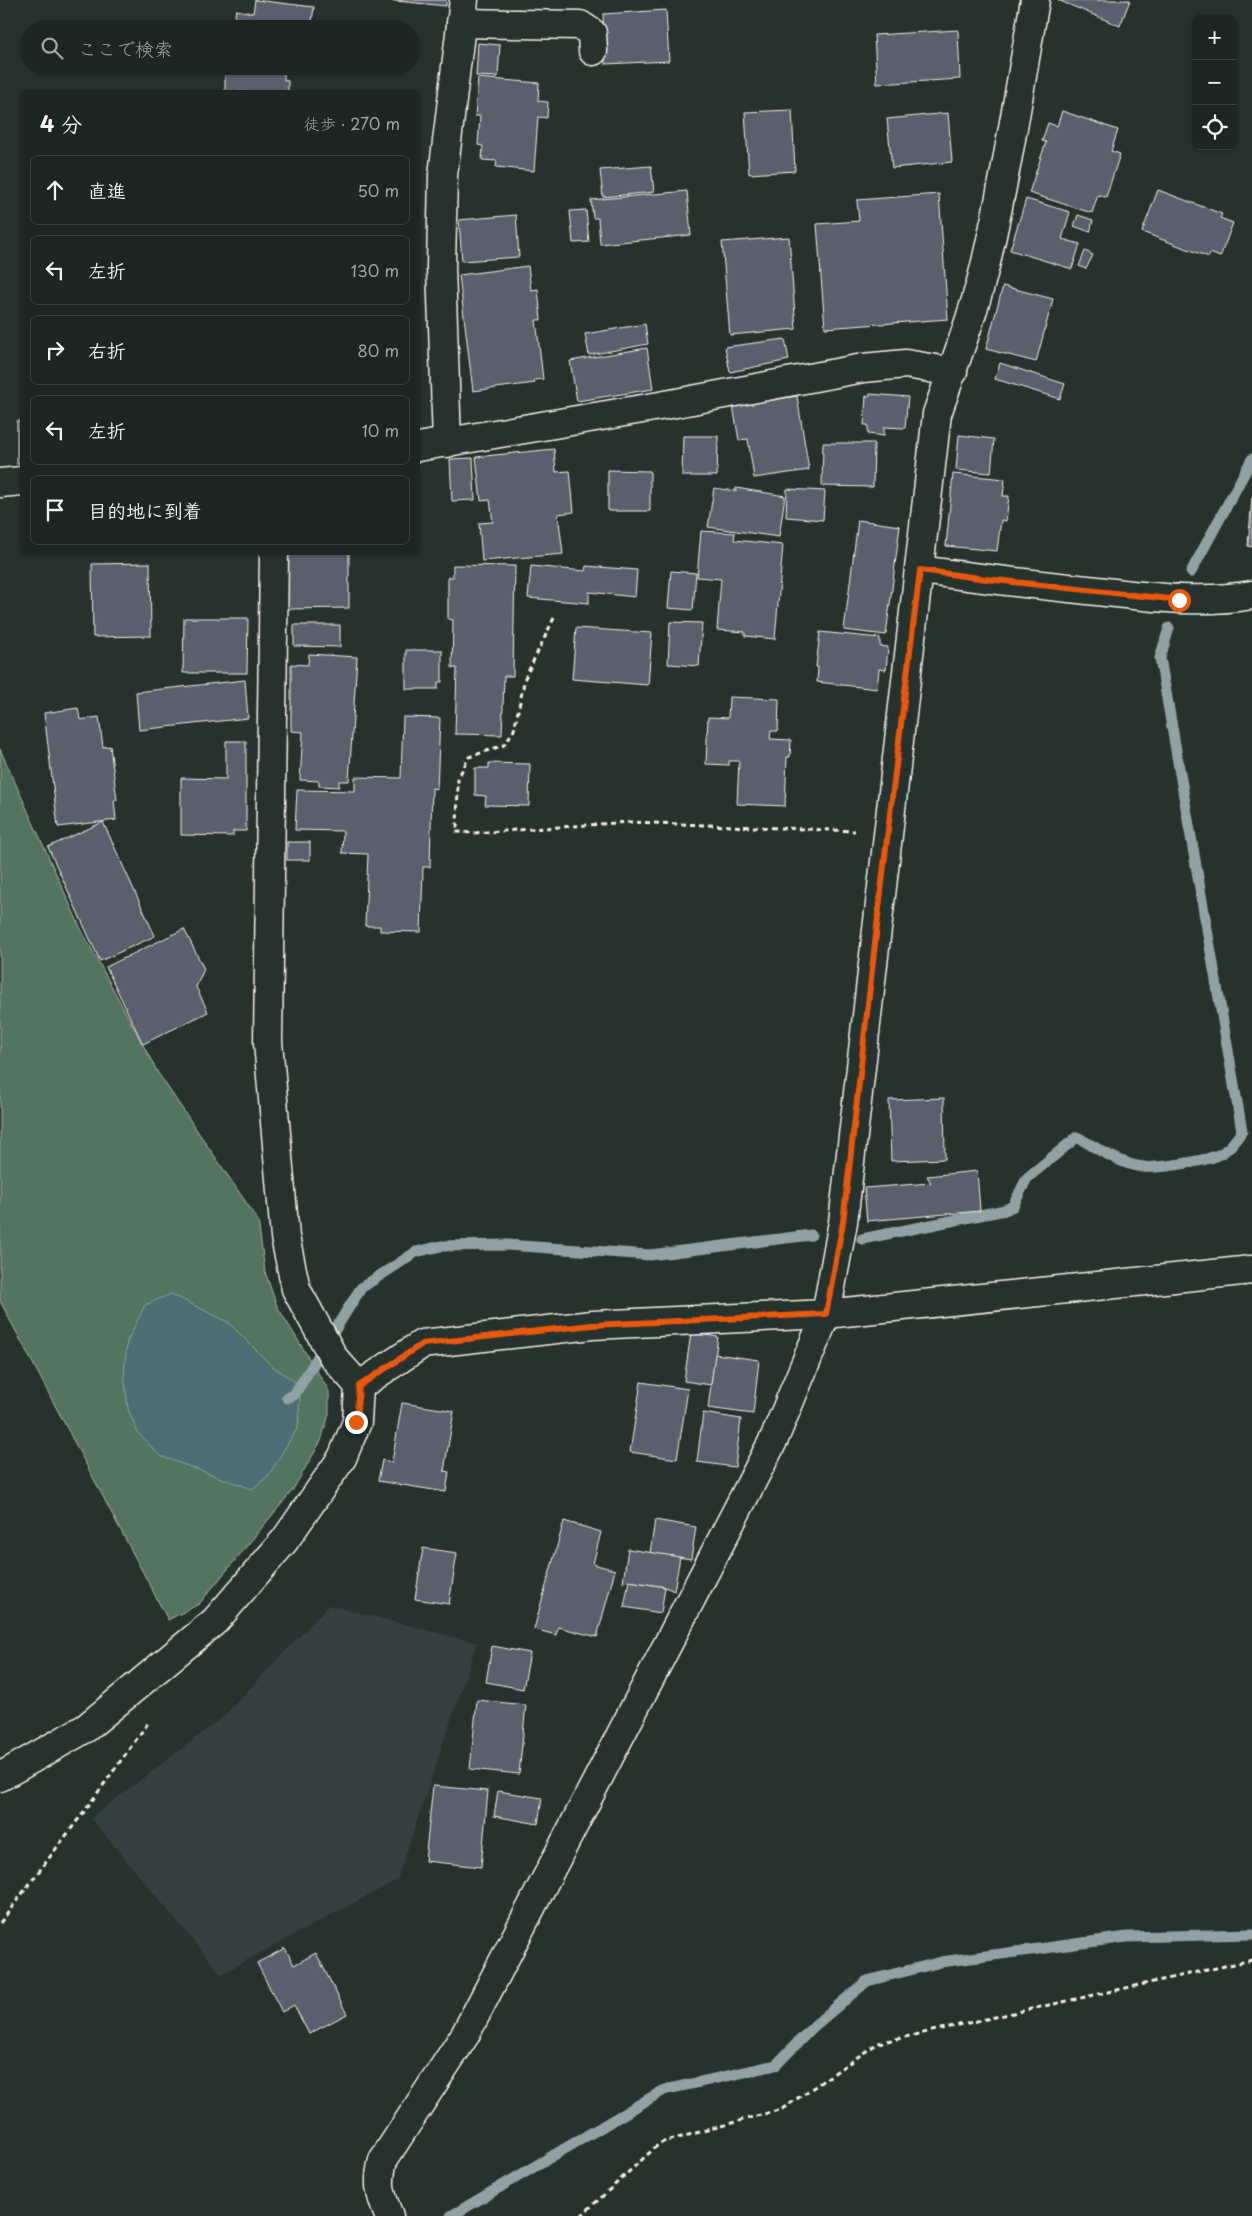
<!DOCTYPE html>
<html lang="ja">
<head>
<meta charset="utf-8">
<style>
	:root { --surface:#1c2622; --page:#29322f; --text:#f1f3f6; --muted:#a0a5a5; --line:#3a4340 }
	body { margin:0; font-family:"Playpen Sans","Klee One",sans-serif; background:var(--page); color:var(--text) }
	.controls { position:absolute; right:15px; top:15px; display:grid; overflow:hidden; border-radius:8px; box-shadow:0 1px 4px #0004 }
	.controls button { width:45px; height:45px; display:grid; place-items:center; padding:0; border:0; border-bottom:1px solid var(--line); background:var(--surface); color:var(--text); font:25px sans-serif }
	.stop { position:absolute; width:15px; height:15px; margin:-11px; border:4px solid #ea580c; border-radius:50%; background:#fff }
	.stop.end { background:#ea580c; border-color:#fff; box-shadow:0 1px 5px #0008 }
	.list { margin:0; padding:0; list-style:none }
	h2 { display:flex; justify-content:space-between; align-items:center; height:65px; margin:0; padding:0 20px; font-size:21px }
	h2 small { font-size:16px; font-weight:400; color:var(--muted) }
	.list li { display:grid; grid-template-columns:32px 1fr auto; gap:15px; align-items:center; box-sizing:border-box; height:70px; margin:0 10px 10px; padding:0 10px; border:1px solid var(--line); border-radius:8px }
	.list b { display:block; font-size:19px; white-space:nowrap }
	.list em { font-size:16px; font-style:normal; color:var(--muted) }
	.icon { flex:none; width:28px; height:28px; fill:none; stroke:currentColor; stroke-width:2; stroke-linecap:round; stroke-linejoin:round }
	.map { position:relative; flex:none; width:1252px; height:2216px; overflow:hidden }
	.search { position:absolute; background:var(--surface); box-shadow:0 1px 4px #0004; left:20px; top:20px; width:400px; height:55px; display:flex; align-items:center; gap:12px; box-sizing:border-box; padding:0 18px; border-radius:28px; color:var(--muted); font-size:19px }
	.panel { position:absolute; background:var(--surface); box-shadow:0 1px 4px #0004; left:20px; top:90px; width:400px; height:465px; border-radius:8px }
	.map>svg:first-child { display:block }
	.built { fill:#354040 }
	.green { fill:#52745e; stroke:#a3b2a3 }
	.water { fill:#4e6d75; stroke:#90a2a3 }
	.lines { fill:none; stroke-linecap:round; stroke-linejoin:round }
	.stream { stroke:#90a2a3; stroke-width:11 }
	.building { fill:#59606d; stroke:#f4f1e8 }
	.minor-casing { stroke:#f4f1e8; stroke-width:31 }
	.path { stroke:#f4f1e8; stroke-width:3; stroke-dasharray:5 4; stroke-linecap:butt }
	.minor { stroke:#26332d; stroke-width:28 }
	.route { stroke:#ea580c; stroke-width:6 }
</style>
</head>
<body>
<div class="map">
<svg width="1252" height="2216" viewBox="0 0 1252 2216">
	<rect width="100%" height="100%" fill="#26332d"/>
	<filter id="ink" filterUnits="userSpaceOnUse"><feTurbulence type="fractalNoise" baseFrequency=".02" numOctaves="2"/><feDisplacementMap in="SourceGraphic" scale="10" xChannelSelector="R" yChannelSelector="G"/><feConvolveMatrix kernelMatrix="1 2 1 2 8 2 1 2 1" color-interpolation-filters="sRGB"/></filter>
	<g filter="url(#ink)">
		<path class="built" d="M 329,1605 L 477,1643 L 397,1880 L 221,1974 L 91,1818 L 223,1717 Z"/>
		<path class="green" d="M 0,749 L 81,929 L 158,1073 L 258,1220 L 265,1272 L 277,1306 L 329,1391 L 329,1414 L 321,1441 L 292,1491 L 199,1604 L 168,1620 L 0,1301 Z"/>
		<path class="water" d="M 171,1294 L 228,1322 L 272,1366 L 294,1381 L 300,1394 L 298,1427 L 268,1476 L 252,1489 L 160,1456 L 138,1433 L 128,1409 L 124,1372 L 127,1342 L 145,1305 Z"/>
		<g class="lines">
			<g class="stream">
				<path d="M 1191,572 L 1252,459"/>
				<path d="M 862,1239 L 1005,1210 L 1013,1206 L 1027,1178 L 1077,1137 C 1097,1148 1119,1164 1143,1167 C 1156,1169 1206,1161 1218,1155 C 1228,1151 1236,1140 1242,1131 L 1160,658 L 1169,628"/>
				<path d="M 287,1398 L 294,1395 L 361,1288 L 416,1252 L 441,1246 L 507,1245 L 650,1255 L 811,1235"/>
				<path d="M 451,2216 L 664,2090 L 776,2065 L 814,2026 L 867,1981 L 941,1962 L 1127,1937 L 1252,1934"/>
			</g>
		</g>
		<g class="building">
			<path d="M 255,0 L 314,7 L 311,29 L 233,29 L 236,10 L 253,13 Z"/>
			<path d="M 386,0 L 446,0 L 446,6 Z"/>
			<path d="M 1058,0 L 1130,0 L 1120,26 Z"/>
			<path d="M 666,10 L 669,61 L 605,64 L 603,14 Z"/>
			<path d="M 958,30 L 960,79 L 877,84 L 874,35 Z"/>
			<path d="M 478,43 L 500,45 L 498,77 L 476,76 Z"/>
			<path d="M 186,66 L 217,66 L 215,73 Z"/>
			<path d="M 225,66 L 284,66 L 284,80 L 288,81 L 288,92 L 225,92 Z"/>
			<path d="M 478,78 L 539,83 L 538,101 L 548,102 L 547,118 L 538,117 L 534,171 L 496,167 L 497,161 L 482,160 L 483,146 L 478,145 L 480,116 L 475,116 Z"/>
			<path d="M 792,110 L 795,171 L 749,174 L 745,112 Z"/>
			<path d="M 1062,111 L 1118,130 L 1111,151 L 1120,154 L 1106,197 L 1098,195 L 1092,213 L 1029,193 L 1046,142 L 1042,141 L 1048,123 L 1057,126 Z"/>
			<path d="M 948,113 L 952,162 L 892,168 L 887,119 Z"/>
			<path d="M 651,166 L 654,192 L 603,197 L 600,170 Z"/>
			<path d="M 1158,190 L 1222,214 L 1220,218 L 1233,223 L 1220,257 L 1210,253 L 1209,257 L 1142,232 Z"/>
			<path d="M 687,191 L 691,235 L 600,244 L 598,218 L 593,218 L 591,200 Z"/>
			<path d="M 939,194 L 948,319 L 825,328 L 817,224 L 859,221 L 857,200 Z"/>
			<path d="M 1026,199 L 1070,212 L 1062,239 L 1080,244 L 1072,269 L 1010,250 Z"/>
			<path d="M 586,210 L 589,242 L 573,243 L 570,211 Z"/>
			<path d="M 516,215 L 519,257 L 462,261 L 459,220 Z"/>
			<path d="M 1078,215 L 1093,220 L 1090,232 L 1074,226 Z"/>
			<path d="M 789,237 L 796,329 L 730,335 L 722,242 Z"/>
			<path d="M 1085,251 L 1093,255 L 1086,269 L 1079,266 Z"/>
			<path d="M 528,266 L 531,290 L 538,289 L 541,320 L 536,320 L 543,379 L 534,380 L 535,383 L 473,391 L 459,275 Z"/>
			<path d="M 1003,286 L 1053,299 L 1036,362 L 986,349 Z"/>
			<path d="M 645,324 L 648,344 L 589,355 L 585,334 Z"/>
			<path d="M 785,339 L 789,360 L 730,372 L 725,347 Z"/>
			<path d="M 647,348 L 653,389 L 577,401 L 570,361 Z"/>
			<path d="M 1000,363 L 1065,384 L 1060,399 L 995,379 Z"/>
			<path d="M 870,394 L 908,397 L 905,428 L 884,427 L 884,436 L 868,434 L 868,425 L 864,425 L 866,396 L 869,396 Z"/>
			<path d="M 797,396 L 809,470 L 754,478 L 748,439 L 739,440 L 733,406 Z"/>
			<rect x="17" y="421" width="5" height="43"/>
			<path d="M 959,435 L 994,439 L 991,473 L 956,470 Z"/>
			<path d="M 683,436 L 718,436 L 717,476 L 682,476 Z"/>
			<path d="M 823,443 L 874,443 L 873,487 L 822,486 Z"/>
			<path d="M 554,449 L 556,472 L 570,471 L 574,512 L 558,514 L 563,554 L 482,561 L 479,523 L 493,522 L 490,500 L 481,501 L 476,457 Z"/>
			<path d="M 473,458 L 475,500 L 452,501 L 450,459 Z"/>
			<path d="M 608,470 L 650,471 L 650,511 L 608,511 Z"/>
			<path d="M 953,474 L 1005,479 L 1003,496 L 1009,496 L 1006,521 L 1001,520 L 997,551 L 946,546 Z"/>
			<path d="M 714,488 L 736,491 L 736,488 L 785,496 L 779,537 L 708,527 Z"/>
			<path d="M 787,489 L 825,491 L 823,520 L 786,517 Z"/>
			<path d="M 1252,498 L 1252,547 L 1248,546 Z"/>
			<path d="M 858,520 L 900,526 L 886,635 L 844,630 Z"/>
			<path d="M 701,531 L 735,533 L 734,540 L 783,545 L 775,639 L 745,636 L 745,632 L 717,630 L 721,579 L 697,577 Z"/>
			<path d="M 287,552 L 349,552 L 349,608 L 287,609 Z"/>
			<path d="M 150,563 L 151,636 L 93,637 L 92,564 Z"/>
			<path d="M 453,565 L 515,566 L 513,676 L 504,676 L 502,735 L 455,734 L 457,668 L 452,668 L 453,620 L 448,619 L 448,577 L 453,577 Z"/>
			<path d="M 531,566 L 585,571 L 586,566 L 637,570 L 635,597 L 589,592 L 589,603 L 528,598 Z"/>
			<path d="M 671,571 L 696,573 L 693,610 L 668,608 Z"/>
			<path d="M 184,618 L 248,618 L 247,673 L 183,673 Z"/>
			<path d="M 670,622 L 702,623 L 699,666 L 668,664 Z"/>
			<path d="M 294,625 L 340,625 L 340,647 L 294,646 Z"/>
			<path d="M 576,628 L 652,633 L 648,685 L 572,679 Z"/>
			<path d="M 820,632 L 880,638 L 880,646 L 888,647 L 886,670 L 879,669 L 877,689 L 817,682 L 818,667 L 816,667 Z"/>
			<path d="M 406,650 L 442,650 L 442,682 L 438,682 L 438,689 L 406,689 Z"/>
			<path d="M 309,654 L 357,657 L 349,781 L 339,781 L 339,787 L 319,786 L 319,781 L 300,780 L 303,732 L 291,731 L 291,664 L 308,665 Z"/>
			<path d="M 245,680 L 248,718 L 139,730 L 136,692 Z"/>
			<path d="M 729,697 L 779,699 L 778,731 L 771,731 L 770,739 L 791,740 L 790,757 L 787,757 L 785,806 L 737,804 L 739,761 L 729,761 L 729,765 L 706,764 L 708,717 L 728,718 Z"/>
			<path d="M 78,708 L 80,720 L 99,717 L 103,747 L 110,746 L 117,800 L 114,800 L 116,820 L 58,827 L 44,713 Z"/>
			<path d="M 403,717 L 440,718 L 437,789 L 432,788 L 430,867 L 423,867 L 421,932 L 380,931 L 380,926 L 365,926 L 368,854 L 342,853 L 343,831 L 295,830 L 297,790 L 355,791 L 355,777 L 401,778 Z"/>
			<path d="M 226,741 L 246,741 L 246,831 L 233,831 L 233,836 L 181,835 L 181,778 L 226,779 Z"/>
			<path d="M 489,763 L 530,764 L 529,806 L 485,805 L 486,796 L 475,795 L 475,768 L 489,768 Z"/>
			<path d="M 103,822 L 155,936 L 100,961 L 48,847 Z"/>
			<rect x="287" y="842" width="23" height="18"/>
			<path d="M 184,929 L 204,969 L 196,987 L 208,1012 L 143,1044 L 106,967 Z"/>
			<path d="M 944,1098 L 945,1159 L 891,1161 L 889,1100 Z"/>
			<path d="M 977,1171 L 980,1211 L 867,1221 L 864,1188 L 931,1183 L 927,1176 Z"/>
			<path d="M 691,1333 L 718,1337 L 711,1385 L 684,1381 Z"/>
			<path d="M 715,1354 L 759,1360 L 753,1414 L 708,1408 Z"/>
			<path d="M 641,1382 L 688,1389 L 677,1459 L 630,1452 Z"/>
			<path d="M 402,1403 L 454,1411 L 444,1471 L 449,1472 L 446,1492 L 378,1481 L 382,1460 L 392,1462 Z"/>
			<path d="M 703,1413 L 741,1419 L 735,1467 L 697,1462 Z"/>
			<path d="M 655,1520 L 696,1527 L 691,1559 L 650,1553 Z"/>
			<path d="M 564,1521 L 601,1532 L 593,1564 L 615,1570 L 597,1637 L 558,1627 L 556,1635 L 534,1629 Z"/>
			<path d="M 423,1548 L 457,1553 L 449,1604 L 415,1599 Z"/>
			<path d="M 628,1549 L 680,1557 L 674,1591 L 665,1587 L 629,1581 L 623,1582 Z"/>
			<path d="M 629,1581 L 665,1587 L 661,1613 L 624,1607 Z"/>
			<path d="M 492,1646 L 530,1653 L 523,1689 L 486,1682 Z"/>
			<path d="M 477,1700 L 526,1705 L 519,1774 L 470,1769 Z"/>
			<path d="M 433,1786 L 488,1791 L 481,1867 L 425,1861 Z"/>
			<path d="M 498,1791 L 542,1798 L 538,1824 L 494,1816 Z"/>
			<path d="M 285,1948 L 294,1965 L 316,1953 L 347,2014 L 309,2034 L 294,2005 L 282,2012 L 257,1963 Z"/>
		</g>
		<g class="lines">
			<defs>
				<g id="minor">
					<path d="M 461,23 L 580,25 L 592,33 L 593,51"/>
					<path d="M 447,443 L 441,267 L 443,175 L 464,0"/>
					<path d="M 418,447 L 660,406 L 863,368 L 906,364 L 953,372"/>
					<path d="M 0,483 L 22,481"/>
					<path d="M 920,570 C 979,578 1038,585 1097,591 C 1150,597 1200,604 1252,595"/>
					<path d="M 359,1386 L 422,1344 L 592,1325 L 826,1314 L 1252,1270"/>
					<path d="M 0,1777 L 86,1728 L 215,1621 L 285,1540 L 342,1458 L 357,1422 L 359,1386 L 334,1358 L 296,1289 L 285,1237 L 268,1042 L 274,552"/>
					<path d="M 389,2216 C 380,2194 377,2184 383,2160 L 465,2035 L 774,1439 L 826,1314 L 843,1222 L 937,414 C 954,364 974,314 986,262 C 1006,176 1020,87 1035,0"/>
				</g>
			</defs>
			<use href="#minor" class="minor-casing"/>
			<g class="path">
				<path d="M 554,618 L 525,678 L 514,730 L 504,745 L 469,757 L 458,778 L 457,832 L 474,833 L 630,822 L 855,831"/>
				<path d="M 0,1923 L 86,1809 L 148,1723"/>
				<path d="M 581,2216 L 660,2143 L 782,2109 L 878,2043 L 1252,1960"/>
			</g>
			<use href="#minor" class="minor"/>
		</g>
	</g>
	<g class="lines" filter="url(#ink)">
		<path class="route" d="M 356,1422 L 359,1386 L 422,1344 L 592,1325 L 826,1314 L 843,1222 L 888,830 L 920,570 L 986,579 L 1179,600"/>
	</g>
</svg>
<div class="controls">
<button>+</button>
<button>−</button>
<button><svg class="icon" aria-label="locate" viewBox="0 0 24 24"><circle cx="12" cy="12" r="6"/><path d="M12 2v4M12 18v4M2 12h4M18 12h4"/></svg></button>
</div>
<div class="stop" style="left:1179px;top:600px"></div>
<div class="stop end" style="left:356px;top:1422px"></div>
<div class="search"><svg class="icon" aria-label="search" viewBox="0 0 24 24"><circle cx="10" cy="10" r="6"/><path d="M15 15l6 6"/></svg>ここで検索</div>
<section class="panel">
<h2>4 分<small>徒歩 · 270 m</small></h2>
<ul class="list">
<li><svg class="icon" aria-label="ahead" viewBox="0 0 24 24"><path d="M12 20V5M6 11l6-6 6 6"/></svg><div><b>直進</b></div><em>50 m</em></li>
<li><svg class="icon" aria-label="left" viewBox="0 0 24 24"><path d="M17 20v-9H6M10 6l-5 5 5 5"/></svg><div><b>左折</b></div><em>130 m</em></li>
<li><svg class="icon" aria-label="right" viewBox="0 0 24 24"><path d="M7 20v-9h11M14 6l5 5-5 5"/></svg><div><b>右折</b></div><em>80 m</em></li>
<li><svg class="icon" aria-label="left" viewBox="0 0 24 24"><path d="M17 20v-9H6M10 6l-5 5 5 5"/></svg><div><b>左折</b></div><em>10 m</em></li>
<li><svg class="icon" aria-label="arrive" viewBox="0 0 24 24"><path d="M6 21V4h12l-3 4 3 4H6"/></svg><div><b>目的地に到着</b></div></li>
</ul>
</section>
</div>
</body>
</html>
